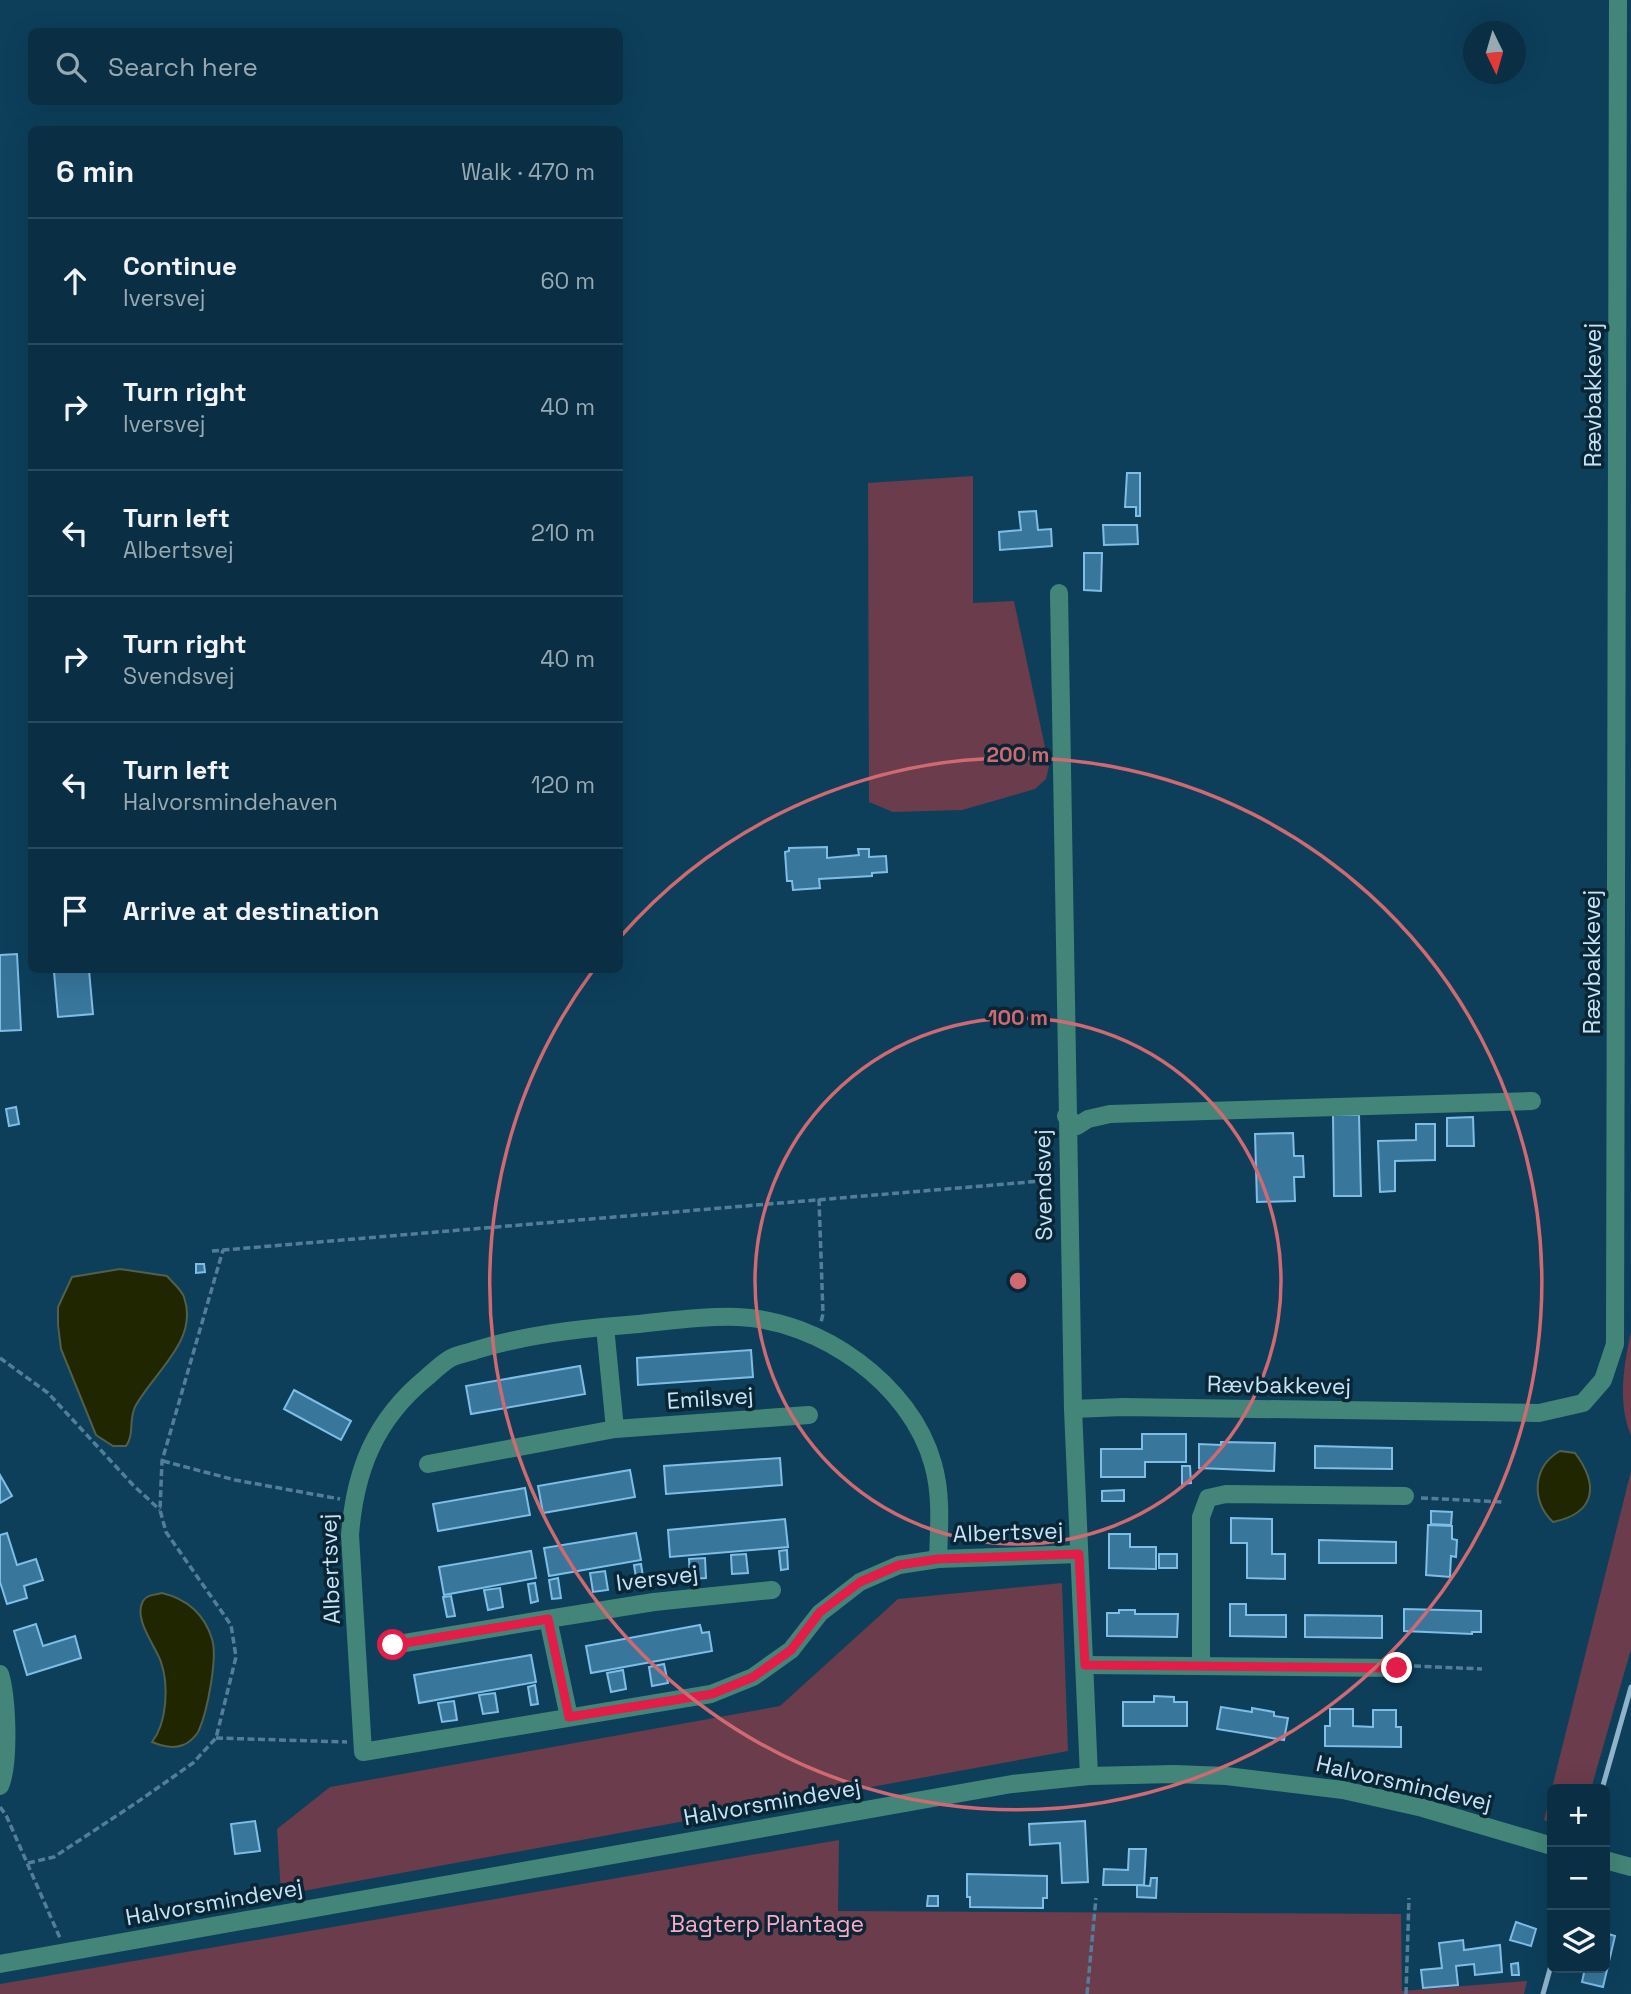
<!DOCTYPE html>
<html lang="en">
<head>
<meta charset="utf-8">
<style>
	:root { --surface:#0a2f44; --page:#183b4f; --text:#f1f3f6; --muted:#99a9b2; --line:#2a4a5d }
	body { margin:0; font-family:"Space Grotesk",sans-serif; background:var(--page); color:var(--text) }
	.controls { position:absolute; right:21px; bottom:21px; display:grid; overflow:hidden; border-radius:10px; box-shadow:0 7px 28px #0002 }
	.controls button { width:63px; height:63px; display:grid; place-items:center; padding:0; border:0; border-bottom:2px solid var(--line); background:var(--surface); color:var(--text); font:35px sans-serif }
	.compass { position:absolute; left:1463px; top:21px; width:63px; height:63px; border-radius:50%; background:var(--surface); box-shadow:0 7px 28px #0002; rotate:175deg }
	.stop { position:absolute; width:21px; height:21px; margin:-16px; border:5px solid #e11d48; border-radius:50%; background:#fff }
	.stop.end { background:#e11d48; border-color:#fff; box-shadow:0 2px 7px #0008 }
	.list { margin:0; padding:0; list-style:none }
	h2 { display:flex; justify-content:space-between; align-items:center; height:91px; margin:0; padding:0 28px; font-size:30px }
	h2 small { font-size:23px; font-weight:400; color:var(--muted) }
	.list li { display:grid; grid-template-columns:46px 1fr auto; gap:21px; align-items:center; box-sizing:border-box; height:126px; padding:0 28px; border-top:2px solid var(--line) }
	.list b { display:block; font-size:26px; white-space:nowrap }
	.list p { margin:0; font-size:23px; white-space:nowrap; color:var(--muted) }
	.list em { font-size:23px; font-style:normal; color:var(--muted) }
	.icon { flex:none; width:38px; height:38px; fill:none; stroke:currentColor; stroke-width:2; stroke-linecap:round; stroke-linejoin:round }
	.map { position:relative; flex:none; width:1631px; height:1994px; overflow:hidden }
	.search { position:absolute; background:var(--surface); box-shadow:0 7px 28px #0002; left:28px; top:28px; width:595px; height:77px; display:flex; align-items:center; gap:18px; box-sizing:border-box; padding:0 24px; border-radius:10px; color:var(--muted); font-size:26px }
	.panel { position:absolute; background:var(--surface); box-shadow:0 7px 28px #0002; left:28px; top:126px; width:595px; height:847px; border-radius:10px }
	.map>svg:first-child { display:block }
	.green { fill:#6a3c4c }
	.water { fill:#202600; stroke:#525f4b; stroke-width:2 }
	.building { fill:#38769c; stroke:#7ebde6; stroke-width:2 }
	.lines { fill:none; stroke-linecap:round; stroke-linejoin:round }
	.path { stroke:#547e98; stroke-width:3.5; stroke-dasharray:7 3.5; stroke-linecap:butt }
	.minor { stroke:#438679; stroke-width:18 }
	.rail { stroke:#8fb3cb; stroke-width:5 }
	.route { stroke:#e11d48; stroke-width:9 }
	.ring { fill:none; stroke:#d06971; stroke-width:3.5 }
	.labels { text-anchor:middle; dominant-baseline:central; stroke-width:7; stroke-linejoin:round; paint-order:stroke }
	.street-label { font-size:23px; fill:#c5e3f9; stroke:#0a2534 }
	.park-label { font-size:23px; fill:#fea9c5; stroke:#0a2534 }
	.centre { fill:#d06971; stroke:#0a2534; stroke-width:3.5 }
	.ring-label { font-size:21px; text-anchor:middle; font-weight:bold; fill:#d06971; stroke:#0a2534; stroke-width:7; stroke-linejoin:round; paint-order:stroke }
</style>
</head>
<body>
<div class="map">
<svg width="1631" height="1994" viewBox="0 0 1631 1994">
	<rect width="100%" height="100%" fill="#0d3f5b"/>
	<g class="green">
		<path d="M 973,476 L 973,603 L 1014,601 L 1049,766 L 1046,779 L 1035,789 L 962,810 L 893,812 L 869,802 L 868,483 Z"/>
		<path d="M 1631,1331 L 1631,1436 C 1617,1402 1624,1365 1631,1331 Z"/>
		<path d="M 1631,1471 L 1631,1649 L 1591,1789 L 1552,1789 L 1552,1823 L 1544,1820 Z"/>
		<path d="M 1062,1583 L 1068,1751 L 281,1895 L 277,1829 L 330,1787 L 780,1706 L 898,1599 Z"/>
		<path d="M 839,1840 L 838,1911 L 1401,1914 L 1402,1991 L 1527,1981 L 1524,1994 L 0,1994 L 0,1984 Z"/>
	</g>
	<g class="water">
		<path d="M 120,1269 L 167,1276 C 172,1282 181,1289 184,1297 C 199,1340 155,1371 136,1405 C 128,1418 135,1434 126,1446 L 113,1446 L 96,1435 L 61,1349 L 58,1325 L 58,1307 L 72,1277 Z"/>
		<path d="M 1560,1451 L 1575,1453 C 1599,1485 1596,1513 1553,1522 C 1531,1502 1532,1467 1560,1451 Z"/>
		<path d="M 162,1593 C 187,1599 204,1613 212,1639 C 218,1658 207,1712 199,1730 C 197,1735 189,1743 183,1745 C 174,1749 161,1746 152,1742 C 167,1723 169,1685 161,1662 C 155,1645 133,1619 143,1601 C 147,1594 156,1595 162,1593 Z"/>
	</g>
	<g class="building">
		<path d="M 1127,473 L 1140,473 L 1140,516 L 1136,516 L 1136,507 L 1125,507 Z"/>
		<path d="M 1036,511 L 1038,530 L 1051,529 L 1052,546 L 1000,550 L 999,532 L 1021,530 L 1019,512 Z"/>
		<path d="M 1103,525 L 1137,525 L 1138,544 L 1104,545 Z"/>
		<path d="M 1084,553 L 1102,553 L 1101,591 L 1084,590 Z"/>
		<path d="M 827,847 L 827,858 L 859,855 L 858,849 L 869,849 L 869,857 L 886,856 L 887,872 L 872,873 L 872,876 L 819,879 L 820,888 L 793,890 L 792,881 L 787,881 L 785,852 L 789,851 L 789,848 Z"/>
		<path d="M 17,954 L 21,1030 L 0,1031 L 0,955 Z"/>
		<path d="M 89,970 L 93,1014 L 58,1017 L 54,972 Z"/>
		<path d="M 16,1107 L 19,1124 L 9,1126 L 6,1109 Z"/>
		<path d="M 1333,1115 L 1359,1115 L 1361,1196 L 1334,1196 Z"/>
		<path d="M 1473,1117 L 1474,1146 L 1447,1146 L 1447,1118 Z"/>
		<path d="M 1416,1124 L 1435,1124 L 1435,1160 L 1395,1161 L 1395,1191 L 1380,1192 L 1378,1141 L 1416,1140 Z"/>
		<path d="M 1293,1133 L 1294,1156 L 1303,1156 L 1304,1177 L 1294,1177 L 1295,1201 L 1257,1202 L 1255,1134 Z"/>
		<path d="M 196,1264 L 204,1264 L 205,1272 L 196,1273 Z"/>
		<path d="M 751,1350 L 753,1377 L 638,1385 L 637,1358 Z"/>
		<path d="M 580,1366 L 585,1394 L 471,1414 L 466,1386 Z"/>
		<path d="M 294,1390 L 351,1421 L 341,1440 L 284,1409 Z"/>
		<path d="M 1142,1434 L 1186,1434 L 1186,1462 L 1145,1462 L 1145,1477 L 1101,1477 L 1101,1449 L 1142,1449 Z"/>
		<path d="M 1221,1442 L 1275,1443 L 1274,1471 L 1199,1468 L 1199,1444 L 1221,1445 Z"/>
		<path d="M 1315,1446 L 1392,1448 L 1392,1469 L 1315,1468 Z"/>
		<path d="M 780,1458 L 782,1485 L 666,1494 L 664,1466 Z"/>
		<path d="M 1182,1466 L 1190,1466 L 1191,1483 L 1182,1484 Z"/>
		<path d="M 630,1470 L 635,1497 L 543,1513 L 538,1486 Z"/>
		<path d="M 0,1475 L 12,1496 L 0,1503 Z"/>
		<path d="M 525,1488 L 530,1515 L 438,1531 L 433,1504 Z"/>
		<path d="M 1124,1490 L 1124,1501 L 1102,1501 L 1102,1491 Z"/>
		<path d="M 1431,1511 L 1452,1512 L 1451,1525 L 1431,1524 Z"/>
		<path d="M 1231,1518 L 1272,1519 L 1272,1554 L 1285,1554 L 1285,1579 L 1247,1578 L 1247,1543 L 1231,1543 Z"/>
		<path d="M 785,1519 L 788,1547 L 670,1557 L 668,1530 Z"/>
		<path d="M 1428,1525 L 1452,1526 L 1452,1539 L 1457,1540 L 1456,1557 L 1451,1556 L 1450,1577 L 1426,1575 Z"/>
		<path d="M 7,1533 L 17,1565 L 36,1559 L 43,1580 L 24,1586 L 27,1598 L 7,1604 L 0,1582 L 0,1535 Z"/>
		<path d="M 636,1533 L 641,1560 L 549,1576 L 544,1548 Z"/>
		<path d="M 1109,1534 L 1130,1534 L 1130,1547 L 1156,1547 L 1156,1569 L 1109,1568 Z"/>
		<path d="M 1319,1540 L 1396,1542 L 1396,1563 L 1319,1563 Z"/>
		<path d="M 787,1550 L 788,1569 L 781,1570 L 779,1551 Z"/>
		<path d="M 531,1551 L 536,1578 L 444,1595 L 439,1567 Z"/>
		<path d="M 746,1554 L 748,1573 L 732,1574 L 731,1555 Z"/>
		<rect x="1159" y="1554" width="18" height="14"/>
		<path d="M 705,1558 L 706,1578 L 690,1579 L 689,1559 Z"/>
		<path d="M 641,1564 L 644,1583 L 637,1584 L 634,1565 Z"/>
		<path d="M 605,1571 L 608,1590 L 593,1592 L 590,1573 Z"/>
		<path d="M 558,1578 L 561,1598 L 552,1599 L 549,1580 Z"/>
		<path d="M 535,1583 L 538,1601 L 531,1603 L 528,1584 Z"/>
		<path d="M 500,1588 L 503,1607 L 488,1610 L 484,1590 Z"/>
		<path d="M 451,1596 L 455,1616 L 447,1617 L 443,1597 Z"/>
		<path d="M 1230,1604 L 1246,1604 L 1246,1615 L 1286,1615 L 1286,1637 L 1230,1636 Z"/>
		<path d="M 1404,1609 L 1481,1611 L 1481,1632 L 1472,1632 L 1472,1634 L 1404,1631 Z"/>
		<path d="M 1119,1610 L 1135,1610 L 1135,1614 L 1178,1614 L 1177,1637 L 1107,1636 L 1107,1613 L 1119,1613 Z"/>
		<path d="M 1305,1615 L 1382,1616 L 1382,1638 L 1305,1637 Z"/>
		<path d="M 36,1624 L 43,1646 L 75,1636 L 81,1658 L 27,1675 L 14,1631 Z"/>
		<path d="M 700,1625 L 702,1633 L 709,1632 L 712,1651 L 591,1673 L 586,1646 Z"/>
		<path d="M 531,1655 L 536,1682 L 419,1703 L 414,1675 Z"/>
		<path d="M 664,1664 L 668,1683 L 652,1686 L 649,1667 Z"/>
		<path d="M 623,1670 L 626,1689 L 611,1692 L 607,1673 Z"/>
		<path d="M 535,1685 L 538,1704 L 531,1705 L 528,1687 Z"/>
		<path d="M 495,1693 L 498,1712 L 483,1714 L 479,1695 Z"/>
		<path d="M 1154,1696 L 1174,1697 L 1174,1702 L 1187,1702 L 1187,1726 L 1123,1726 L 1123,1702 L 1154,1702 Z"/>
		<path d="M 454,1701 L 457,1720 L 442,1722 L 438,1703 Z"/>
		<path d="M 1221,1707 L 1252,1712 L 1252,1708 L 1274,1712 L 1274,1716 L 1288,1718 L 1284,1740 L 1217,1729 Z"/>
		<path d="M 1330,1709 L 1353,1709 L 1353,1726 L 1373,1727 L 1373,1710 L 1396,1710 L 1396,1727 L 1401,1727 L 1401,1747 L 1325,1746 L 1325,1726 L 1330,1726 Z"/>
		<path d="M 255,1821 L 260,1851 L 235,1854 L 231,1824 Z"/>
		<path d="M 1085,1821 L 1088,1882 L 1062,1883 L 1060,1843 L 1030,1845 L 1029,1824 Z"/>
		<path d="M 1129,1849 L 1146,1849 L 1144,1885 L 1103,1885 L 1104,1869 L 1128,1870 Z"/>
		<path d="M 967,1874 L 1047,1876 L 1047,1898 L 1043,1898 L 1043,1908 L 970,1907 L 970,1897 L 967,1897 Z"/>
		<path d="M 1151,1878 L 1157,1878 L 1156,1898 L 1137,1897 L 1137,1885 L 1150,1886 Z"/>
		<path d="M 928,1896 L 938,1896 L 938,1906 L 927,1906 Z"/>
		<path d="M 1516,1922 L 1536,1929 L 1531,1946 L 1510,1940 Z"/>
		<path d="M 1605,1933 L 1615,1936 L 1603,1987 L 1582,1982 L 1585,1968 L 1605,1968 Z"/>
		<path d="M 1463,1940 L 1464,1950 L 1500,1945 L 1502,1972 L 1475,1975 L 1474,1964 L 1456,1966 L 1458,1985 L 1423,1988 L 1421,1970 L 1442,1968 L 1439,1943 Z"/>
		<path d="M 1518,1963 L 1519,1975 L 1512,1975 L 1511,1964 Z"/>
	</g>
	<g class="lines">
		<g class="path">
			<path d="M 819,1199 L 823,1314 L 821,1322"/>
			<path d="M 212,1251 L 1053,1180"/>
			<path d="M 0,1358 L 48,1393 L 133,1485 L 160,1510"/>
			<path d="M 163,1461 L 235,1480 L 340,1499"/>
			<path d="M 1421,1498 L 1503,1502"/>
			<path d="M 1414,1666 L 1482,1669"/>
			<path d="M 216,1738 L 347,1742"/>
			<path d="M 0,1807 L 6,1815 L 60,1938"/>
			<path d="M 28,1863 L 54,1857 L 136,1803 L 193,1763 L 216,1738 L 236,1657 L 231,1625 L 166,1532 L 160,1510 L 162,1461 L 223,1250"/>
			<path d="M 1087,1994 L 1096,1898"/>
			<path d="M 1406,1994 L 1409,1898"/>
		</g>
		<g class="minor">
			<path d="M 1059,593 L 1073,1409 L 1089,1776"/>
			<path d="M 1066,1116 L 1077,1126 L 1088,1119 L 1110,1114 L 1532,1101"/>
			<path d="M 605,1327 L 615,1429"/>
			<path d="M 1073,1409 L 1123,1407 L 1539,1413 L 1583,1403 L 1603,1380 L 1615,1344 L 1618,0"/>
			<path d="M 428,1464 L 615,1429 L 809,1415"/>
			<path d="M 938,1559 C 939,1528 942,1495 933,1464 C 911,1384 820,1320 738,1317 C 705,1315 661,1322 627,1325 C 576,1329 525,1335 476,1350 C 468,1353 458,1354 451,1358 C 442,1363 433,1372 426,1378 C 375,1420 355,1470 350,1535 L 363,1752 L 711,1694 L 753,1677 L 791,1650 L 820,1613 L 860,1582 L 899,1565 L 938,1559 L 1079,1554"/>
			<path d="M 393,1645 L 548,1619"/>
			<path d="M 1085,1665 L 1397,1668"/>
			<path d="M 1201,1666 L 1201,1517 L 1208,1498 L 1226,1494 L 1405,1496"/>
			<path d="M 0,1674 C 7,1697 10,1763 0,1786"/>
			<path d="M 569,1717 L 548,1619 L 654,1602 L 772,1590"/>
			<path d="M 1605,1860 L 1631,1867"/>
			<path d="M 0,1964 L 1012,1784 L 1089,1776 L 1174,1774 L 1226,1776 L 1343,1790 L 1423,1808 L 1552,1846"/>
		</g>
		<g class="rail">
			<path d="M 1602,1789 L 1631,1687"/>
			<path d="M 1543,1994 L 1552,1962"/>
		</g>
	</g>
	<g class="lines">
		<path class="route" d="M 393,1645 L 548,1619 L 569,1717 L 712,1694 L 753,1677 L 791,1650 L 820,1612 L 860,1582 L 899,1565 L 938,1559 L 1079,1554 L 1085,1665 L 1397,1668"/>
	</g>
	<g class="ring">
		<circle cx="1018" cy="1281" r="263"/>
		<path d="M621 936A526 526 0 1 1 592 972"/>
	</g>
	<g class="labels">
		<g class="street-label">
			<text transform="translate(1593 395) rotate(-90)">Rævbakkevej</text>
			<text transform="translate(1592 962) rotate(-90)">Rævbakkevej</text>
			<text transform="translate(1043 1185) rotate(-91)">Svendsvej</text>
			<text transform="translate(1279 1385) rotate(1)">Rævbakkevej</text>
			<text transform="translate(710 1398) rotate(-4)">Emilsvej</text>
			<text transform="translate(1008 1532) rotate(-2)">Albertsvej</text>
			<text transform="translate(330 1569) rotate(-92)">Albertsvej</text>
			<text transform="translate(657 1578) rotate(-7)">Iversvej</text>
			<text transform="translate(1404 1783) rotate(13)">Halvorsmindevej</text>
			<text transform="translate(772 1802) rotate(-10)">Halvorsmindevej</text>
			<text transform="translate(214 1902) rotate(-10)">Halvorsmindevej</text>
		</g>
		<g class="park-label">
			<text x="767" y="1924">Bagterp Plantage</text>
		</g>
	</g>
	<circle cx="1018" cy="1281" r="10" class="centre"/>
	<g class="ring-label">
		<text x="1018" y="762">200 m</text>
		<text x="1018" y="1025">100 m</text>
	</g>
</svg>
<div class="controls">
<button>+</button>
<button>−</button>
<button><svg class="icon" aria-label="layers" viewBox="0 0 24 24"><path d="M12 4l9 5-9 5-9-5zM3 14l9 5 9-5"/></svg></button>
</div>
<svg class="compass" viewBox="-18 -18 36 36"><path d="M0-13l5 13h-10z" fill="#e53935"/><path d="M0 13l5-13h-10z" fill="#99a9b2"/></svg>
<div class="stop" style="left:393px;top:1645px"></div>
<div class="stop end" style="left:1397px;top:1668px"></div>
<div class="search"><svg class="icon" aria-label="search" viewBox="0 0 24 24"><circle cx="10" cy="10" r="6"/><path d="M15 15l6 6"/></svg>Search here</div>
<section class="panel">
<h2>6 min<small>Walk · 470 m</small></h2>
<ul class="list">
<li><svg class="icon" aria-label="ahead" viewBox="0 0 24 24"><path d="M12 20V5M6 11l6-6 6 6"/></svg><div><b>Continue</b><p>Iversvej</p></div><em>60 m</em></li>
<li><svg class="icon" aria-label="right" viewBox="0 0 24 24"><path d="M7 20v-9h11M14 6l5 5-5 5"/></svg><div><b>Turn right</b><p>Iversvej</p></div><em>40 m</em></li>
<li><svg class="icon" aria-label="left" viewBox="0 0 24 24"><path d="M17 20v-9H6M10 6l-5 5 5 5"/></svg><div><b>Turn left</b><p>Albertsvej</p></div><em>210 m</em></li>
<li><svg class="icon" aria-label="right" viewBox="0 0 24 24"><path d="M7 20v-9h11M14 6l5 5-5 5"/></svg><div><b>Turn right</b><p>Svendsvej</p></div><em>40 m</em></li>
<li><svg class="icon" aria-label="left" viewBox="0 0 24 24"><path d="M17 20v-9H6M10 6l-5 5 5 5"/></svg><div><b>Turn left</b><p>Halvorsmindehaven</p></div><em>120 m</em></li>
<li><svg class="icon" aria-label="arrive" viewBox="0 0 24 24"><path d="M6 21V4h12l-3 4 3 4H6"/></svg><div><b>Arrive at destination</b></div></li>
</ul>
</section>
</div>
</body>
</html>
